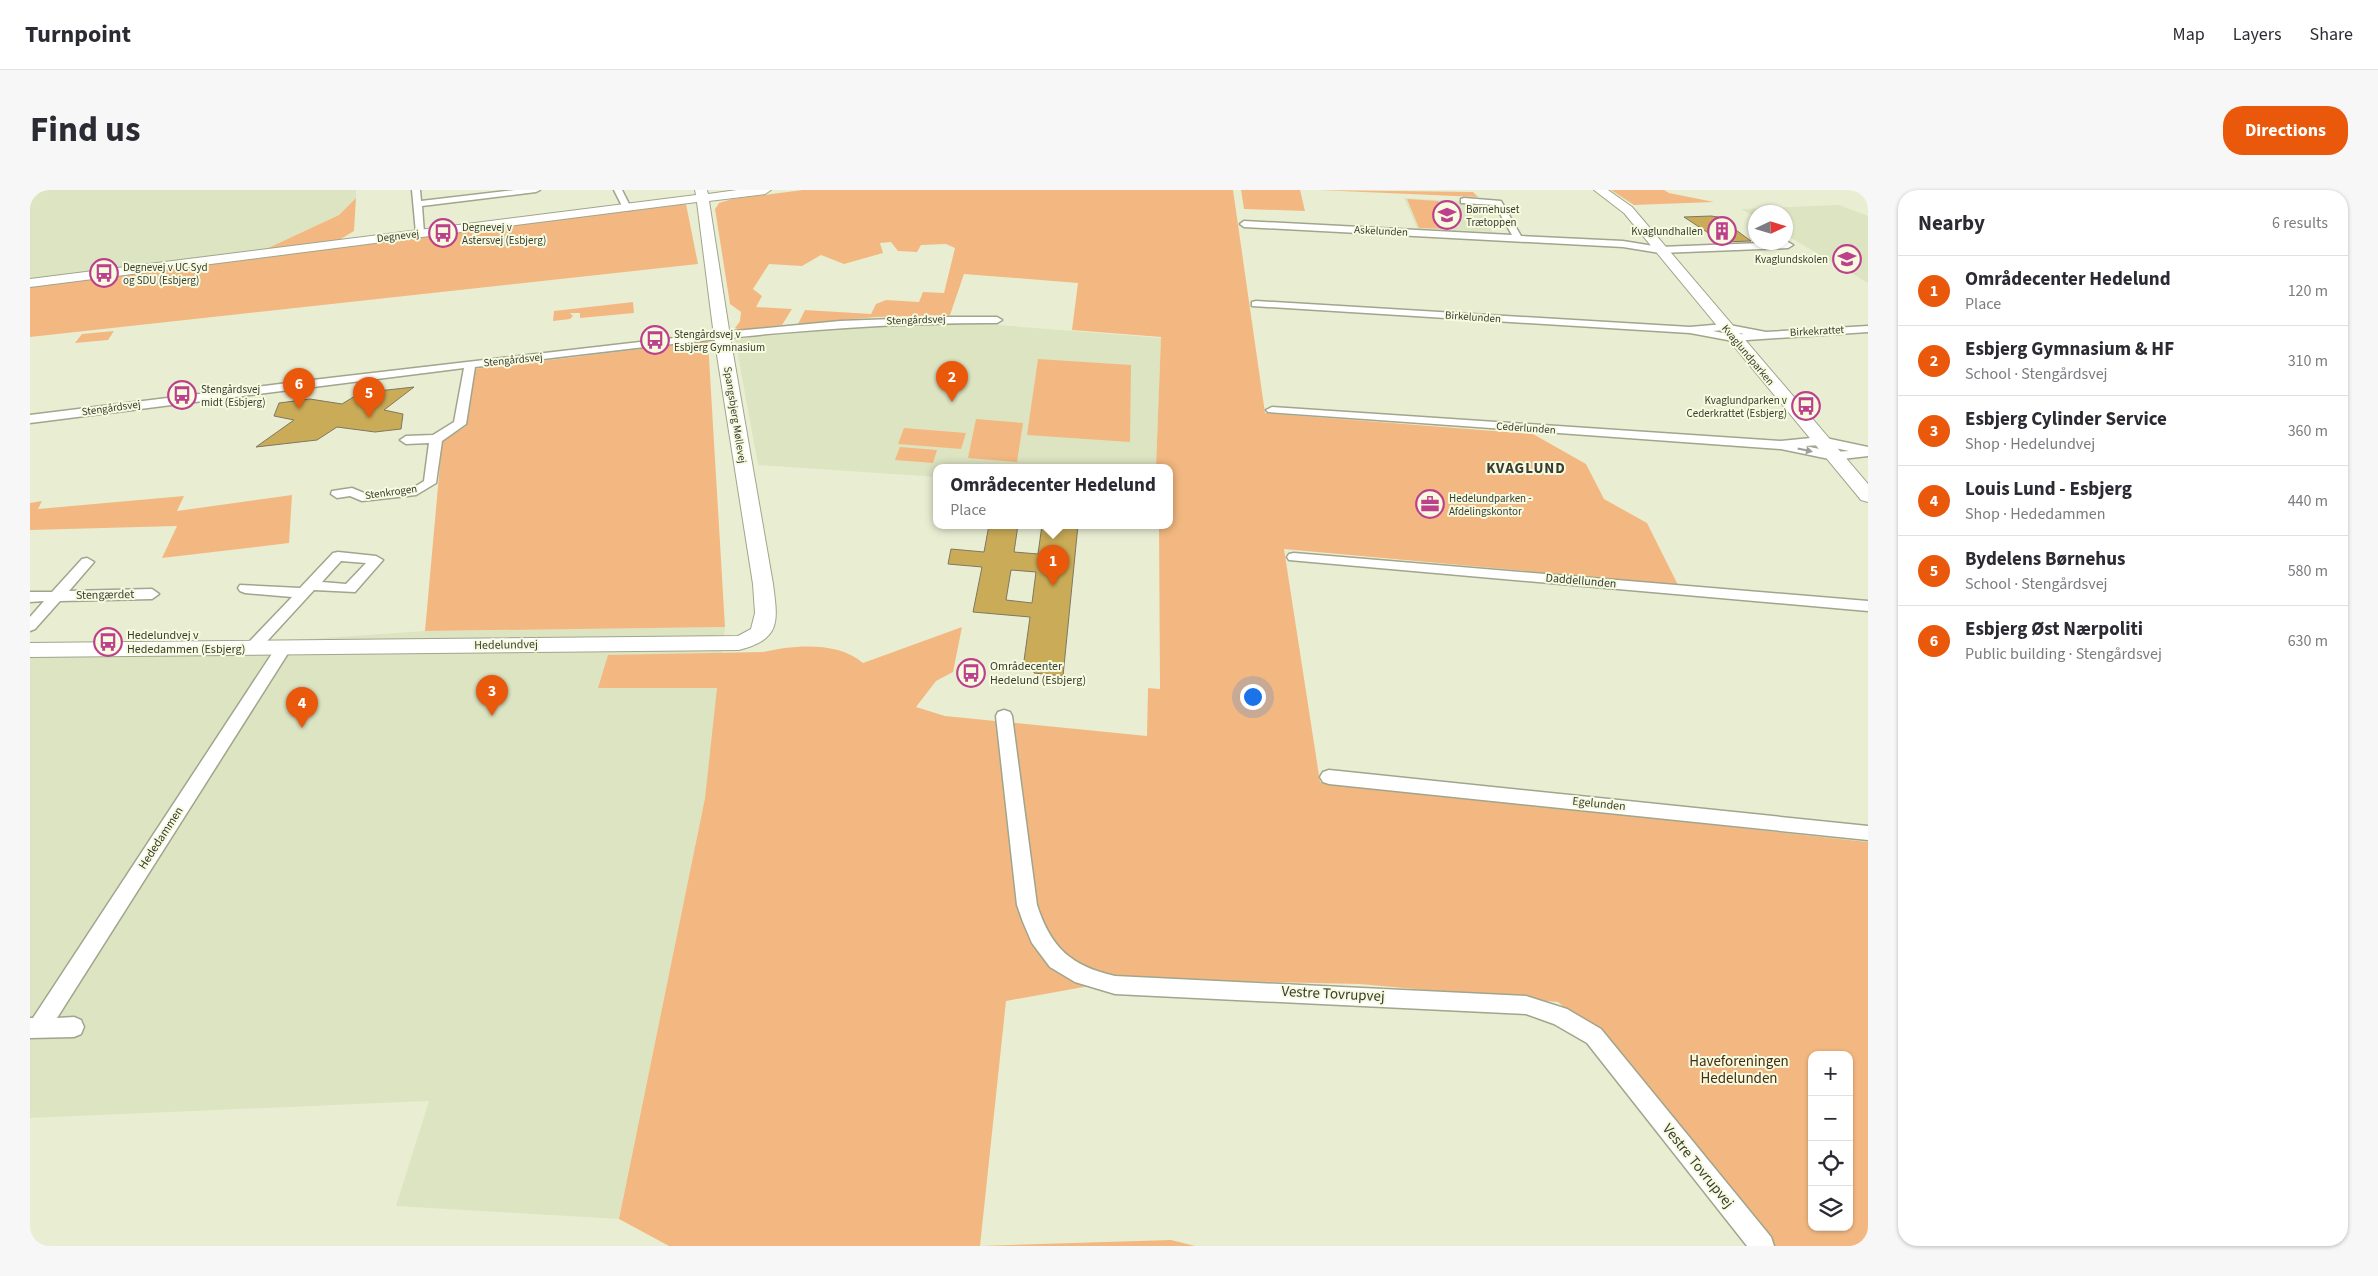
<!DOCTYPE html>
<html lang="en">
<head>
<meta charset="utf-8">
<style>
	:root { --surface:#fff; --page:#f7f7f7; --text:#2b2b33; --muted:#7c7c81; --line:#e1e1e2; --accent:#ea580c }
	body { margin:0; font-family:"Source Sans 3",sans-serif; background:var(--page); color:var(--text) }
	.controls { position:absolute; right:15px; bottom:15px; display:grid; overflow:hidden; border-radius:10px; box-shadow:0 1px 4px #0004 }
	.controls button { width:45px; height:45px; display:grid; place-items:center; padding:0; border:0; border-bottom:1px solid var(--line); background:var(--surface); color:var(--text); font:25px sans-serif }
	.compass { position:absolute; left:1718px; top:15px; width:45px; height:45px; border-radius:50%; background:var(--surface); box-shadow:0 1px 4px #0004; rotate:86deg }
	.you { position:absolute; left:1222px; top:506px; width:18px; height:18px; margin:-12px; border:4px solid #fff; border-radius:50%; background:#1a73e8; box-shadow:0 0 0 8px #1a73e833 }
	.badge { display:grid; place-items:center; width:32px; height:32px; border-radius:50%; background:var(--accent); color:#fff; font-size:16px; font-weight:700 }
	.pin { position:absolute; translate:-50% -41px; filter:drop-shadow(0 1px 2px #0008) }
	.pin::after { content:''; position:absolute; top:26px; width:18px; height:15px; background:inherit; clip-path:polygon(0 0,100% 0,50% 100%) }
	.popup { position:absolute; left:903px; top:274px; width:240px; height:65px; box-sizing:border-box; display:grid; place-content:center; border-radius:10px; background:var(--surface); filter:drop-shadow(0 1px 4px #0005); font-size:16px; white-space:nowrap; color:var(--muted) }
	.popup b { font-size:19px; color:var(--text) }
	.popup::after { content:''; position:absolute; left:50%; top:100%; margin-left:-10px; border:10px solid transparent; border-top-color:var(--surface) }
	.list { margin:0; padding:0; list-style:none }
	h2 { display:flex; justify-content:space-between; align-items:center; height:65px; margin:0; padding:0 20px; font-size:21px }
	h2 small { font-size:16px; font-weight:400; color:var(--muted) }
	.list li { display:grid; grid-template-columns:32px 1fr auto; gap:15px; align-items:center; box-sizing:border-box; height:70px; padding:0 20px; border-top:1px solid var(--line) }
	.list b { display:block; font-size:19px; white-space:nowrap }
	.list p { margin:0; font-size:16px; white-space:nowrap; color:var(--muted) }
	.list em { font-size:16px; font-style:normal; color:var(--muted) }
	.icon { flex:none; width:28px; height:28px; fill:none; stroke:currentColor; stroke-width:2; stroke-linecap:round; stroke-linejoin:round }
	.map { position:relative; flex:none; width:1838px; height:1056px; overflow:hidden; border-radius:20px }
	header { display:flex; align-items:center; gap:30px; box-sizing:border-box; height:70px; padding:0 25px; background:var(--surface); border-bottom:1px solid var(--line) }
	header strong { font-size:24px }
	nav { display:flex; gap:28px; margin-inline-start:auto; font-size:18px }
	.intro { display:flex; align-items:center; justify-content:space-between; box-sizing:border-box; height:120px; padding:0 30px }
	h1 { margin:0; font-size:35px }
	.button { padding:12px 22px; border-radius:20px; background:var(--accent); color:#fff; font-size:18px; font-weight:700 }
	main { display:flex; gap:30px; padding:0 30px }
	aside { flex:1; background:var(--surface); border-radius:20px; box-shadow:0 1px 4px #0004 }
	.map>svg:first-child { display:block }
	.built { fill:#dde4c2 }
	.green { fill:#f3b881; fill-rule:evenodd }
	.building { fill:#caac58; stroke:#7f7760; fill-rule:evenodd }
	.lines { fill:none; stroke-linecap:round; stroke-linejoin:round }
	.street-casing { stroke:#a0a58c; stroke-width:3 }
	.secondary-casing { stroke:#a0a58c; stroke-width:2 }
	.street { fill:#fff; fill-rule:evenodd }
	.secondary { fill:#fff; fill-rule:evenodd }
	.oneway { fill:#9c9e98 }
	.labels { text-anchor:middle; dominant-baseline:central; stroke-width:4; stroke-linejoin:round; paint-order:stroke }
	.far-poi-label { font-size:11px; fill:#3a3c31; stroke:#f6fbe0; text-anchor:start }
	.far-street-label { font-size:11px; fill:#3a3c31; stroke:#f6fbe0 }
	.street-label { font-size:12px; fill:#3a3c31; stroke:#f6fbe0 }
	.poi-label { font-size:12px; fill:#3a3c31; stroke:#f6fbe0; text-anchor:start }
	.far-district-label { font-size:15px; font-weight:bold; letter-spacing:1px; fill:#3a3c31; stroke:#f6fbe0 }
	.near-street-label { font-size:15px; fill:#3a3c31; stroke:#f6fbe0 }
	.near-park-label { font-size:15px; fill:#462c11; stroke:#f6fbe0 }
</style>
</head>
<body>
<header>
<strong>Turnpoint</strong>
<nav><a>Map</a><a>Layers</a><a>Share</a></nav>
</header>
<div class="intro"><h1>Find us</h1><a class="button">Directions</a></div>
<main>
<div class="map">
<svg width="1838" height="1056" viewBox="0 0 1838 1056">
	<rect width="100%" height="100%" fill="#e9eed3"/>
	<g class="built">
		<path d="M 0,0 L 326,0 L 326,8 L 309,25 L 236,59 L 0,89 L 0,10 L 9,4 L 0,4 Z"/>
		<path d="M 1374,8 L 1445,12 L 1462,42 L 1387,38 Z"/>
		<path d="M 1809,15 L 1838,26 L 1838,93 L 1756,45 L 1756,22 L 1726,22 L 1725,27 L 1711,19 Z"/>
		<path d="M 943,133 L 1131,148 L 1126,277 L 907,277 L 907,287 L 728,275 L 705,149 L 854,135 Z"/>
		<path d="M 695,437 L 675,608 L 589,1029 L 366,1016 L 399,911 L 0,928 L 0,468 L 395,441 Z"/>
	</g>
	<g class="green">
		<path d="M 773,0 L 1203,0 L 1235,223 L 1503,244 L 1556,274 L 1574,309 L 1617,333 L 1648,395 L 1254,359 L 1290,592 L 1838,652 L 1838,1056 L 1739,1056 L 1570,848 L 1528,812 L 1330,794 L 1098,789 L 976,811 L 950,1056 L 1141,1050 L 1165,1056 L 639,1056 L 589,1029 L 675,608 L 687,498 L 568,498 L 578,465 L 733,462 C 763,455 808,451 833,473 L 932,437 L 923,482 L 906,491 L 886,517 L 915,526 L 1117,546 L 1118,498 L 1130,499 L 1129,335 L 1139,335 L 1139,277 L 1126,277 L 1131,147 L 1042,140 L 1048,93 L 934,84 L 920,125 L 846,127 L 768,134 L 775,120 L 841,124 L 846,114 L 856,110 L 889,112 L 893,102 L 914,103 L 925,58 L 916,54 L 891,55 L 887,62 L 868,61 L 861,52 L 850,53 L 853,63 L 814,74 L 791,65 L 772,76 L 739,74 L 723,99 L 732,106 L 726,117 L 762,119 L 752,135 L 710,140 L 705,138 L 710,131 L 711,122 L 700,114 L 685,19 L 689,13 L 702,9 ZM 1782,865 L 1819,865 L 1819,1037 L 1782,1037 Z"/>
		<path d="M 1211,0 L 1270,0 L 1275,21 L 1214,19 Z"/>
		<path d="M 1288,0 L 1443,2 L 1448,7 Z"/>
		<path d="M 1581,0 L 1634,0 L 1639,3 L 1684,12 L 1604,15 Z"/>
		<path d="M 326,8 L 324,41 L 309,50 L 236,59 L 309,25 Z"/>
		<path d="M 1377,9 L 1408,11 L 1422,39 L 1389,38 Z"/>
		<path d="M 656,14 L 668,74 L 0,147 L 0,96 Z"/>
		<path d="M 603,112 L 604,123 L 550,128 L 550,123 L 540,123 L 543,126 L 540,129 L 523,131 L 524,121 Z"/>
		<path d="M 84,141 L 78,150 L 45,153 L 52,144 Z"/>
		<path d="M 678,151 L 695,437 L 395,441 L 412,252 L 436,236 L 444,179 Z"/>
		<path d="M 1008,169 L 1101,175 L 1100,252 L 997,245 Z"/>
		<path d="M 946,229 L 993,233 L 987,272 L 938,268 Z"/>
		<path d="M 874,238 L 936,243 L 931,259 L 868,254 Z"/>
		<path d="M 870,257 L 907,260 L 903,273 L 865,270 Z"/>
		<path d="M 262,305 L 259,353 L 132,368 L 147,336 L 0,340 L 0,313 L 12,311 L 8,319 L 154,306 L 147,321 Z"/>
	</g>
	<g class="building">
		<path d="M 1681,26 L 1688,27 L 1721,51 L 1692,52 L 1654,27 Z"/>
		<path d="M 384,197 L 354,220 L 373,224 L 371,239 L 345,242 L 307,237 L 287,250 L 226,257 L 264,230 L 244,226 L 249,213 L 280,209 L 312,214 L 330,203 Z"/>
		<path d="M 959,335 L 988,335 L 984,362 L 1008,364 L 1012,335 L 1048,335 L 1033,486 L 1004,483 L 1004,479 L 993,478 L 1000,427 L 943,422 L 952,377 L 918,374 L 921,359 L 954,362 ZM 981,380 L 1006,382 L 1002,413 L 976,410 Z"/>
	</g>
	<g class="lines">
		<defs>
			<g id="street">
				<path d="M 382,0 L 390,0 L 391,11 L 485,0 L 510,0 L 506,2 L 392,16 L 394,43 L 390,46 L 386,43 Z"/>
				<path d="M 584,0 L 592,0 L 601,18 L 600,20 L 594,20 Z"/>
				<path d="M 1434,8 L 1471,11 L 1491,46 L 1593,51 L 1630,57 L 1758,52 L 1763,55 L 1758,58 L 1630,63 L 1593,57 L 1214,37 L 1210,34 L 1214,31 L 1482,45 L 1465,15 L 1431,13 L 1431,9 Z"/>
				<path d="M 1226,111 L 1660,137 L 1694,134 L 1736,142 L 1838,136 L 1838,142 L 1703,151 L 1660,143 L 1222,116 L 1222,112 ZM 1694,140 L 1714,144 L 1703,145 L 1683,141 Z"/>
				<path d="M 915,127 L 967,127 L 972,130 L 967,133 C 792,132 619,157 445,177 L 436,234 L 412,251 L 406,293 L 386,305 L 332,311 L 320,306 L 307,308 L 301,304 L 302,301 L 322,298 L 334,303 L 383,298 L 394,291 L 399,253 L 376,254 L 370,250 L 376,246 L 403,245 L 424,232 L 434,178 L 0,233 L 0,225 L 274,191 L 705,141 L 810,131 Z"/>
				<path d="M 1242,217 L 1751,251 L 1791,247 L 1838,257 L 1838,266 L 1804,270 L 1751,259 L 1238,222 L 1236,220 ZM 1791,255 L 1819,261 L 1804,262 L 1775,256 Z"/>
				<path d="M 308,362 L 346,366 L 353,370 L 325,402 L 284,400 L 228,461 L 218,461 L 215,457 L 218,453 L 262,407 L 215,403 L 210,401 L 208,398 L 210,395 L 270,398 L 303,363 ZM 311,371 L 336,373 L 316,394 L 292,392 Z"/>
				<path d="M 1264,363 L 1838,411 L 1838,421 L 1259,370 L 1257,367 L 1259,364 Z"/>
				<path d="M 57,368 L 64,372 L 39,401 L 122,399 L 129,404 L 122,409 L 30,411 L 5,439 L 0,441 L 0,427 L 14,411 L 0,412 L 0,402 L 22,402 L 52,369 Z"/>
				<path d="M 254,452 L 259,453 L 262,457 L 27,828 L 44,827 L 51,830 L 54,837 L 51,844 L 44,847 L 0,848 L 0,828 L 3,828 L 249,453 Z"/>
				<path d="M 974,520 L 980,522 L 982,526 L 1007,715 C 1021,758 1041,776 1085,786 L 1496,806 L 1537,819 L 1571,839 L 1741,1047 L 1744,1056 L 1717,1056 L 1557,853 L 1524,834 L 1496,824 L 1085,804 L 1045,792 L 1020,777 L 1002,753 L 993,732 L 987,715 L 966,526 L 968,522 Z"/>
				<path d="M 1299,580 L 1838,636 L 1838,650 L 1299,594 L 1293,592 L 1290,587 L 1293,582 Z"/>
			</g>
			<g id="secondary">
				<path d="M 665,0 L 677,0 L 678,4 L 707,0 L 741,0 L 735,4 L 679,11 L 700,146 L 743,394 C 748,432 751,449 709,460 L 0,467 L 0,453 L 708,446 L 721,439 L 725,423 L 723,394 L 684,146 L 667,12 L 0,97 L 0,89 L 666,5 Z"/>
				<path d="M 1564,0 L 1578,0 L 1602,17 L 1838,294 L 1838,312 L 1831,310 L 1594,23 Z"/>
			</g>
		</defs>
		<use href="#street" class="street-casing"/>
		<use href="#secondary" class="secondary-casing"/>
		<use href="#street" class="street"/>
		<use href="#secondary" class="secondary"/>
	</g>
	<defs><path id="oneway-solid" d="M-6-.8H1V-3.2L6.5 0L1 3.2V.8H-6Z" transform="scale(1.25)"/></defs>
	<use class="oneway" href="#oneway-solid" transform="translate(1775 260) rotate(12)"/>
	<defs>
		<symbol id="school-ring" viewBox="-11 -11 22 22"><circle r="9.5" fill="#f6fbe0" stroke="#be3f8c" stroke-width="1.5"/><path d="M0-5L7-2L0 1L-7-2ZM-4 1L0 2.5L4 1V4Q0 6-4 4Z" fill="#be3f8c"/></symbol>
		<symbol id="building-ring" viewBox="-11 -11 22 22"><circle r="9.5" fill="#f6fbe0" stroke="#be3f8c" stroke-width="1.5"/><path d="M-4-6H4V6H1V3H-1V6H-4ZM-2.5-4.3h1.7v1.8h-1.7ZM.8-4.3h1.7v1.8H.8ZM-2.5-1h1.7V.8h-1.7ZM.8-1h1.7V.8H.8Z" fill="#be3f8c"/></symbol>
		<symbol id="bus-ring" viewBox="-11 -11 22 22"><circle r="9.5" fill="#f6fbe0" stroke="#be3f8c" stroke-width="1.5"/><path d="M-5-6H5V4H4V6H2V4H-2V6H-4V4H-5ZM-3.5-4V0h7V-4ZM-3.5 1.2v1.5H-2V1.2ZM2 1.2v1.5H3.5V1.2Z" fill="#be3f8c"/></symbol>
		<symbol id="office-ring" viewBox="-11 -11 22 22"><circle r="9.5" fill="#f6fbe0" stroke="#be3f8c" stroke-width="1.5"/><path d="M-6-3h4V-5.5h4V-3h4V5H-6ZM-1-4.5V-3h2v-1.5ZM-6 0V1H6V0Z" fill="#be3f8c"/></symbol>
	</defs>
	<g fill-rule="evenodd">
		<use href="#school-ring" x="1401" y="9" width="32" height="32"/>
		<use href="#building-ring" x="1676" y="25" width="32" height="32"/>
		<use href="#bus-ring" x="397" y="27" width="32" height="32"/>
		<use href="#school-ring" x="1801" y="53" width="32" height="32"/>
		<use href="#bus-ring" x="58" y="67" width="32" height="32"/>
		<use href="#bus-ring" x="609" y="134" width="32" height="32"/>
		<use href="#bus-ring" x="136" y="189" width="32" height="32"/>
		<use href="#bus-ring" x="1760" y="200" width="32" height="32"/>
		<use href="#office-ring" x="1384" y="298" width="32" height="32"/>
		<use href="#bus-ring" x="62" y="436" width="32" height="32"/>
		<use href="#bus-ring" x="925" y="467" width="32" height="32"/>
	</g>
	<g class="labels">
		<g class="far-poi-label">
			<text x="1436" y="19">Børnehuset<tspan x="1436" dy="13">Trætoppen</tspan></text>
			<text x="432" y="37">Degnevej v<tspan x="432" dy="13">Astersvej (Esbjerg)</tspan></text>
			<text x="1673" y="41" text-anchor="end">Kvaglundhallen</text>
			<text x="1798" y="69" text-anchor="end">Kvaglundskolen</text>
			<text x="93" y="77">Degnevej v UC Syd<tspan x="93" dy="13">og SDU (Esbjerg)</tspan></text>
			<text x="644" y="144">Stengårdsvej v<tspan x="644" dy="13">Esbjerg Gymnasium</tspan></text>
			<text x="171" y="199">Stengårdsvej<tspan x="171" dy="13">midt (Esbjerg)</tspan></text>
			<text x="1757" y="210" text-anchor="end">Kvaglundparken v<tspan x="1757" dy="13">Cederkrattet (Esbjerg)</tspan></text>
			<text x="1419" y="308">Hedelundparken -<tspan x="1419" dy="13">Afdelingskontor</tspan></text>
		</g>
		<g class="far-street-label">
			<text transform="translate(1351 41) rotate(3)">Askelunden</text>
			<text transform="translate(368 46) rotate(-7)">Degnevej</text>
			<text transform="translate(1443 127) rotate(4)">Birkelunden</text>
			<text transform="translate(886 130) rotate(-2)">Stengårdsvej</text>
			<text transform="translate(1787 141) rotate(-3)">Birkekrattet</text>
			<text transform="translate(1718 165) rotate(50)">Kvaglundparken</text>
			<text transform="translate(483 170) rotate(-6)">Stengårdsvej</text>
			<text transform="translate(81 218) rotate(-8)">Stengårdsvej</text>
			<text transform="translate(705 225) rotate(81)">Spangsbjerg Møllevej</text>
			<text transform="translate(1496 238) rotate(4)">Cederlunden</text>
			<text transform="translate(361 302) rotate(-8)">Stenkrogen</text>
		</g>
		<g class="street-label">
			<text transform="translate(1551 391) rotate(5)">Daddellunden</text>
			<text transform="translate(75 405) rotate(-1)">Stengærdet</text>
			<text transform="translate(476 455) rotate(-1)">Hedelundvej</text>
			<text transform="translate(1569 614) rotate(6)">Egelunden</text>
			<text transform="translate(131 648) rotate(-57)">Hededammen</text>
		</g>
		<g class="poi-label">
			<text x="97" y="445">Hedelundvej v<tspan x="97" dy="14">Hededammen (Esbjerg)</tspan></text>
			<text x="960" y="476">Områdecenter<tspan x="960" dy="14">Hedelund (Esbjerg)</tspan></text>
		</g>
		<g class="far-district-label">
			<text x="1496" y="278">KVAGLUND</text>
		</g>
		<g class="near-street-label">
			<text transform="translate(1303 804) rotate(3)">Vestre Tovrupvej</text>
			<text transform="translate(1668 976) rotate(51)">Vestre Tovrupvej</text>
		</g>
		<g class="near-park-label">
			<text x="1709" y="871">Haveforeningen<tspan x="1709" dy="17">Hedelunden</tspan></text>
		</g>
	</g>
</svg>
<div class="controls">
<button>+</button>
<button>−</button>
<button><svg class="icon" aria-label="locate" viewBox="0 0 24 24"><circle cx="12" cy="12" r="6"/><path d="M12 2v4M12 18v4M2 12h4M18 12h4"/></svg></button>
<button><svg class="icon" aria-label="layers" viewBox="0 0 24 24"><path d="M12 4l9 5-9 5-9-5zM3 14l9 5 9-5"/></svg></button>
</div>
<svg class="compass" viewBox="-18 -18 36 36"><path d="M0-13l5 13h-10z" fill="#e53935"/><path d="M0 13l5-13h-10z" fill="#7c7c81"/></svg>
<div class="you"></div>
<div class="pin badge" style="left:1023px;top:396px">1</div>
<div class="popup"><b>Områdecenter Hedelund</b>Place</div>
<div class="pin badge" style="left:922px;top:212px">2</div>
<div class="pin badge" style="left:462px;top:526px">3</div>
<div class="pin badge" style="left:272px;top:538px">4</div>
<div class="pin badge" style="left:339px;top:228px">5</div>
<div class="pin badge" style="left:269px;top:219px">6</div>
</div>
<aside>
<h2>Nearby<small>6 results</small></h2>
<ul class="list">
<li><span class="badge">1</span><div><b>Områdecenter Hedelund</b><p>Place</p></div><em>120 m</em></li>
<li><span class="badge">2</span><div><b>Esbjerg Gymnasium &amp; HF</b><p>School · Stengårdsvej</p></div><em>310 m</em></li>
<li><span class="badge">3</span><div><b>Esbjerg Cylinder Service</b><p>Shop · Hedelundvej</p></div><em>360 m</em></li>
<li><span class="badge">4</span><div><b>Louis Lund - Esbjerg</b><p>Shop · Hededammen</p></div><em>440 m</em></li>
<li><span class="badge">5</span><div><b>Bydelens Børnehus</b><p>School · Stengårdsvej</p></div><em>580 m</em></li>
<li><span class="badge">6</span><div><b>Esbjerg Øst Nærpoliti</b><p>Public building · Stengårdsvej</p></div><em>630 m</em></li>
</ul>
</aside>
</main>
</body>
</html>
